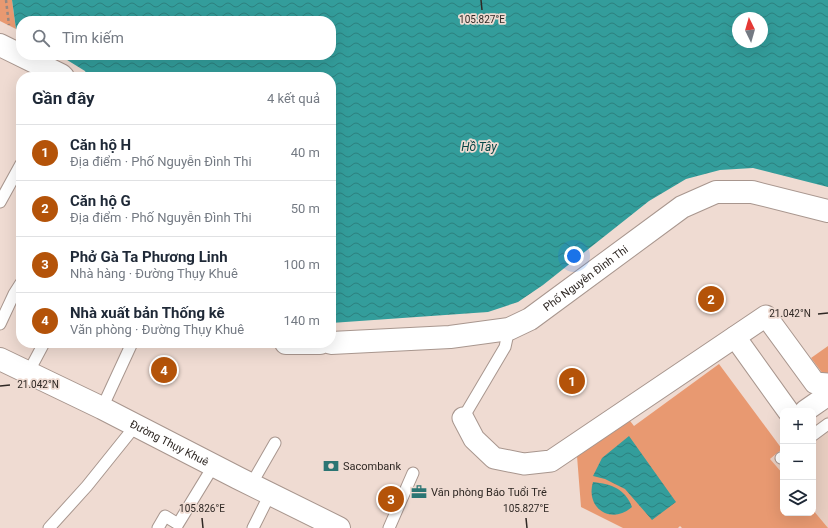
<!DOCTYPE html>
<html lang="vi">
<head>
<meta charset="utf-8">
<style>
	:root { --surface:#fff; --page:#f6f6f7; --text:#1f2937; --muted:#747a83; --line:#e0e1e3; --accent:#b45309 }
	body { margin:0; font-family:Roboto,sans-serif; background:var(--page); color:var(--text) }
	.controls { position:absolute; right:12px; bottom:12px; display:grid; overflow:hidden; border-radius:8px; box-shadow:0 4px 16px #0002 }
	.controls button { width:36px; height:36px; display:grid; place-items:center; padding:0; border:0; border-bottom:1px solid var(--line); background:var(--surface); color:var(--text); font:20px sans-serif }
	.compass { position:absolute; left:732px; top:12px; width:36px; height:36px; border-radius:50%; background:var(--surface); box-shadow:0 4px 16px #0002; rotate:355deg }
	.you { position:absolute; left:574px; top:256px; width:14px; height:14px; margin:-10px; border:3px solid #fff; border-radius:50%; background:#1a73e8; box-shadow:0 0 0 6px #1a73e833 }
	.badge { display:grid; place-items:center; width:26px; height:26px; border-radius:50%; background:var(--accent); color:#fff; font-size:13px; font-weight:700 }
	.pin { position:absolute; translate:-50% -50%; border:2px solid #fff; box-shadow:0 1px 4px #0006 }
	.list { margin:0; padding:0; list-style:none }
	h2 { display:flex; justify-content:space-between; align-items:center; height:52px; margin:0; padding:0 16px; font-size:17px }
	h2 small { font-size:13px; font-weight:400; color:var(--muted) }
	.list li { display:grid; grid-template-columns:26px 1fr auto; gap:12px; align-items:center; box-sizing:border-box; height:56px; padding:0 16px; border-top:1px solid var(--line) }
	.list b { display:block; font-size:15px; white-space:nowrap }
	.list p { margin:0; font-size:13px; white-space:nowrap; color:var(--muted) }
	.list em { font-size:13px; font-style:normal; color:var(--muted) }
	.icon { flex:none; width:22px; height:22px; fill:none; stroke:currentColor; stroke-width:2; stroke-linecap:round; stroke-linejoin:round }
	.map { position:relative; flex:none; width:828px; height:528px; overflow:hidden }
	.search { position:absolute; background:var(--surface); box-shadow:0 4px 16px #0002; left:16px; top:16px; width:320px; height:44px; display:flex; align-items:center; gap:10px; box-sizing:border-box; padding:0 14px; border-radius:16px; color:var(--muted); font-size:15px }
	.panel { position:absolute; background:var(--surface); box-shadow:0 4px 16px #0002; left:16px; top:72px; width:320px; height:276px; border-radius:16px }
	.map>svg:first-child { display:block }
	.built { fill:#e8cec1 }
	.green { fill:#e89971 }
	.water { fill:url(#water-waves); fill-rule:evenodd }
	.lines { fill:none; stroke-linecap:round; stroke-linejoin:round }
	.lane-casing { stroke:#a8968e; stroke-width:13 }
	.street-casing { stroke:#a8968e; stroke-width:23 }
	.secondary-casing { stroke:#a8968e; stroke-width:24 }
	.path { stroke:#968881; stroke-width:2.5; stroke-dasharray:3 3; stroke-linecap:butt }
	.lane { stroke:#fff; stroke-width:11 }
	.street { stroke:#fff; stroke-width:21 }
	.secondary { stroke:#fff; stroke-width:22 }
	.ticks { fill:none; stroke:#2f2824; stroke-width:1.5 }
	.labels { text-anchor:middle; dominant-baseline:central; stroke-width:3.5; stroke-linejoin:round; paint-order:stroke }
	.street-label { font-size:11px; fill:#2f2824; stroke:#efdbd2 }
	.poi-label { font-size:11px; fill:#2f2824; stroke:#efdbd2; text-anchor:start }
	.water-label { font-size:12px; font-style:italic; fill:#074746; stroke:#efdbd2 }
	.ticks-label { font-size:10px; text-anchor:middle; fill:#2f2824; stroke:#efdbd2; stroke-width:3.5; stroke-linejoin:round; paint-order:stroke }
</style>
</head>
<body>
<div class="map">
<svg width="828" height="528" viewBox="0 0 828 528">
	<defs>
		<pattern id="water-waves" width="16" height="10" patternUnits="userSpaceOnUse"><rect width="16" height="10" fill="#339d9b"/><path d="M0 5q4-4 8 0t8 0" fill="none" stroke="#2c807e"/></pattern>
	</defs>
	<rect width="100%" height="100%" fill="#efdbd2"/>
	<path class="built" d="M 828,416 L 828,528 L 682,528 L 783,449 L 783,513 L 813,513 L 813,427 Z"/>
	<g class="green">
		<path d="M 0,0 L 12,0 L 16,29 L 0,21 Z"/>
		<path d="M 828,346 L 828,375 L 823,374 L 811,358 Z"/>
		<path d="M 719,364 L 782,449 L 770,459 L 783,474 L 783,513 L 813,513 L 813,510 L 828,528 L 682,528 L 680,526 L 678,528 L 623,528 L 581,507 L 577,456 L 627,417 L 634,426 Z"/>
	</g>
	<g class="water">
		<path d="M 12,0 L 828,0 L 828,187 L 753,168 L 720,170 L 686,179 L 649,201 L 543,285 L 518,302 L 488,312 L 331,323 L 331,77 L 88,77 L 85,71 L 59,55 L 331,55 L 331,21 L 21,21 L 21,32 L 16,29 ZM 738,18 L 762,18 L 762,42 L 738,42 Z"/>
		<path d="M 629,436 L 676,502 L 652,520 L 625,489 L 605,479 L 593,476 L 602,458 Z"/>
		<path d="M 593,482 C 612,484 625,489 632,507 C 612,525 585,509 593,482 Z"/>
	</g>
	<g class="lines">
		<defs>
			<g id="lane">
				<path d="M 0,202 L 21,164"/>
				<path d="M 0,324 L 14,294 L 21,283"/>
				<path d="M 28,373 L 44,343"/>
				<path d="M 102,408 L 132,343"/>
				<path d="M 463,418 L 505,347 L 509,329"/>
				<path d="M 813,435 L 828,424"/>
				<path d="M 781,458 L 783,457"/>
				<path d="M 256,476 L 275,443"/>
				<path d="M 49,528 L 87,486 L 136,425"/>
				<path d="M 158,528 L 165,516 L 178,524 L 214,465"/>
				<path d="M 253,528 L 270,494"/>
				<path d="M 389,528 L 413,473"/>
			</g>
			<g id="street">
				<path d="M 735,337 L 788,411"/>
				<path d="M 805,411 L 828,395"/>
				<path d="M 463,418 L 474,439 L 494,458 L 524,464 L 551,461 L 766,316 L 815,383 L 828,384"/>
			</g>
			<g id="secondary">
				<path d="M 0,45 L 61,75 L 63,77"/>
				<path d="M 286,343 L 320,343"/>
				<path id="s1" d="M 331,343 L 450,337 L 509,329 L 530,319 L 682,207 L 716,192 L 752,192 L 828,211"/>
				<path id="s2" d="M 0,359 L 102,408 L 238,478 L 339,528"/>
			</g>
		</defs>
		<use href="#lane" class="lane-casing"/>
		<use href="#street" class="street-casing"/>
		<use href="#secondary" class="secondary-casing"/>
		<path class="path" d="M 6,0 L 9,25"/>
		<use href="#lane" class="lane"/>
		<use href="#street" class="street"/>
		<use href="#secondary" class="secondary"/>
	</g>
	<path class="ticks" d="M 481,0 L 482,10M 818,314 L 828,313M 0,386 L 10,385M 202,518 L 203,528M 526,518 L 527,528"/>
	<defs>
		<symbol id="bank-bare" viewBox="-9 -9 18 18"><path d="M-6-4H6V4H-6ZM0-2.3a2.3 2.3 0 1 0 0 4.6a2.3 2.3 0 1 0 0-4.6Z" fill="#2b7573" stroke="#efdbd2" stroke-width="2.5" paint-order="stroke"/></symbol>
		<symbol id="office-bare" viewBox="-9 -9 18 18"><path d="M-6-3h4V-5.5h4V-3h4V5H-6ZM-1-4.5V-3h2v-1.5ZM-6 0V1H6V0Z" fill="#2b7573" stroke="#efdbd2" stroke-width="2.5" paint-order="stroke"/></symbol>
	</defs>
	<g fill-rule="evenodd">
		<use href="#bank-bare" x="320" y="455" width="22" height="22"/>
		<use href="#office-bare" x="408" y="481" width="22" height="22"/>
	</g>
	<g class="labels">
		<g class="street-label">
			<text stroke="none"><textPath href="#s1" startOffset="271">Phố Nguyễn Đình Thi</textPath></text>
			<text stroke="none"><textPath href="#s2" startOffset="189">Đường Thụy Khuê</textPath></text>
		</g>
		<g class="poi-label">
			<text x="343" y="466">Sacombank</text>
			<text x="431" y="492">Văn phòng Báo Tuổi Trẻ</text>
		</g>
		<g class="water-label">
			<text x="479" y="147">Hồ Tây</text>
		</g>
	</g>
	<g class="ticks-label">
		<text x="482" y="23">105.827°E</text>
		<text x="790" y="317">21.042°N</text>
		<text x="38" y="388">21.042°N</text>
		<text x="202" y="512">105.826°E</text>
		<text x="526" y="512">105.827°E</text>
	</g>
</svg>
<div class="controls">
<button>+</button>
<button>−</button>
<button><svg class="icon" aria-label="layers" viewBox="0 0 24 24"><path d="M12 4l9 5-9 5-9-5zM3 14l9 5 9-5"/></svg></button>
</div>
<svg class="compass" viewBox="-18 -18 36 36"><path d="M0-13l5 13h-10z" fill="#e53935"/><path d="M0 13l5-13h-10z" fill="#747a83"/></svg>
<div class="you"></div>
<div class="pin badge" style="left:572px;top:381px">1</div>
<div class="pin badge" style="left:711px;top:299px">2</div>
<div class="pin badge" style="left:391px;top:499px">3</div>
<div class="pin badge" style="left:164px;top:370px">4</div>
<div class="search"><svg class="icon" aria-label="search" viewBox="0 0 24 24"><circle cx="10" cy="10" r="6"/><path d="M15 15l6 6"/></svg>Tìm kiếm</div>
<section class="panel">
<h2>Gần đây<small>4 kết quả</small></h2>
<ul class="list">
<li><span class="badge">1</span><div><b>Căn hộ H</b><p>Địa điểm · Phố Nguyễn Đình Thi</p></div><em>40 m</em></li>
<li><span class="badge">2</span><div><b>Căn hộ G</b><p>Địa điểm · Phố Nguyễn Đình Thi</p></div><em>50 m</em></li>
<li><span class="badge">3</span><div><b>Phở Gà Ta Phương Linh</b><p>Nhà hàng · Đường Thụy Khuê</p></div><em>100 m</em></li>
<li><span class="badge">4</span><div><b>Nhà xuất bản Thống kê</b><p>Văn phòng · Đường Thụy Khuê</p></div><em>140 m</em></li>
</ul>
</section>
</div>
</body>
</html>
